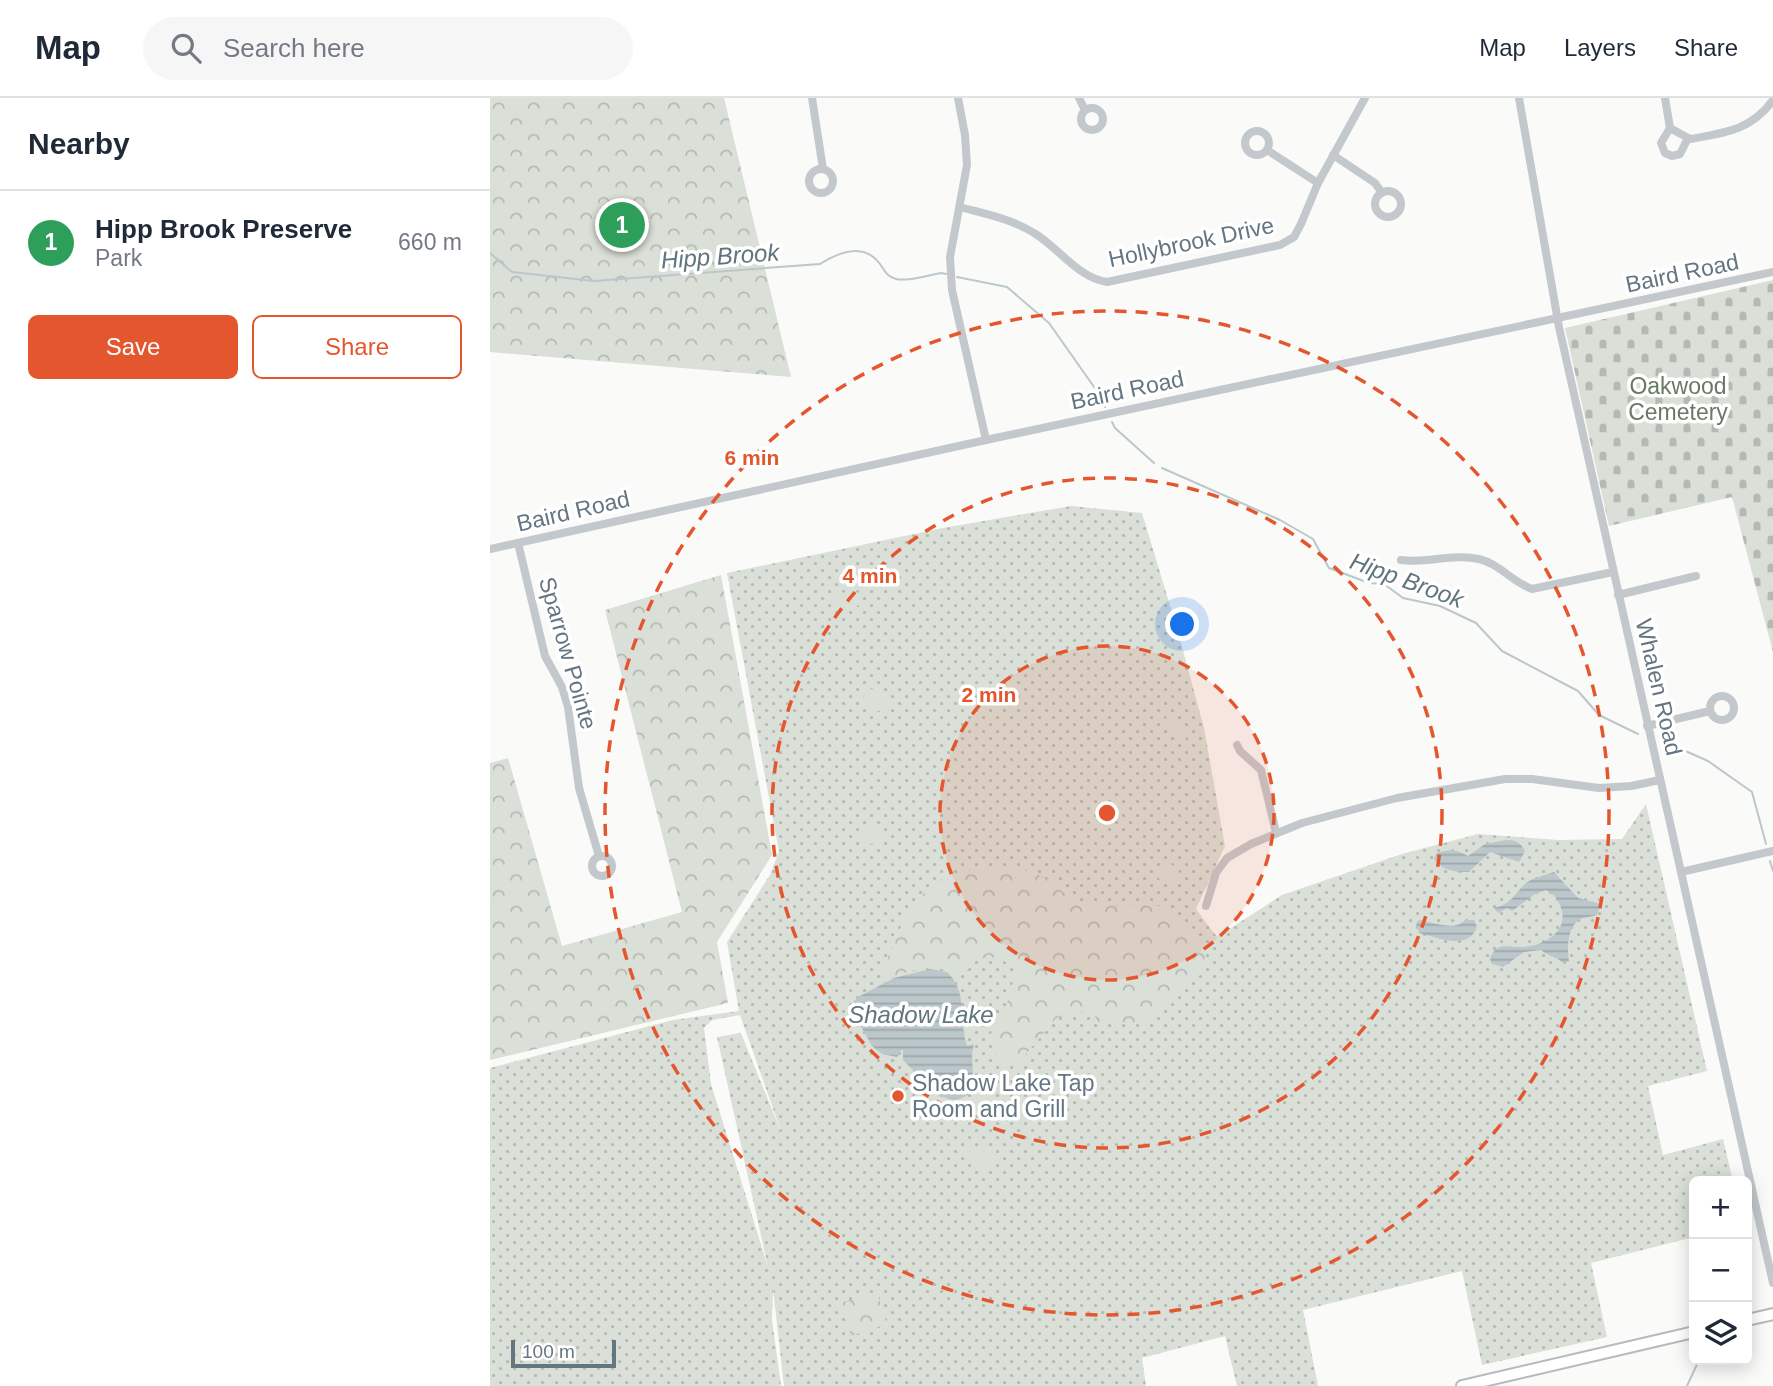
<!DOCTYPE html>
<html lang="en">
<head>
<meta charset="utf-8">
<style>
	:root { --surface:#fff; --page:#f6f6f7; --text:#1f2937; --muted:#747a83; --line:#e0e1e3; --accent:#e4572e }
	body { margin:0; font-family:Arial,sans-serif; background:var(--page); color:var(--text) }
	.controls { position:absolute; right:21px; bottom:21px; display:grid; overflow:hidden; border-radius:10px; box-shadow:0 4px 18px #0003 }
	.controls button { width:63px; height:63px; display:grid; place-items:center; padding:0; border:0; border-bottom:2px solid var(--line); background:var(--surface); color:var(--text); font:35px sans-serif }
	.scale { position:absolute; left:21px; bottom:18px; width:105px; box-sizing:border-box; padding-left:7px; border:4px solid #657683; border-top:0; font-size:19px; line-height:24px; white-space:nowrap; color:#657683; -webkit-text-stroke:5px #fff; paint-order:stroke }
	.you { position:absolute; left:693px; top:527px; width:24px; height:24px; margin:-18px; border:5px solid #fff; border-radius:50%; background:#1a73e8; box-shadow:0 0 0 10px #1a73e833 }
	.badge { display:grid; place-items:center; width:46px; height:46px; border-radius:50%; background:var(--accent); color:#fff; font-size:23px; font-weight:700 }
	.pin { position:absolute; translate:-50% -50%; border:4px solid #fff; box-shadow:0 2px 7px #0006 }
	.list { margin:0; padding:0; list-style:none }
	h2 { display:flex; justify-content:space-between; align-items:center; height:91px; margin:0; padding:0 28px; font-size:30px }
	h2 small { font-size:23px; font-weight:400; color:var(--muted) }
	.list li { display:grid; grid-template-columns:46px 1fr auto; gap:21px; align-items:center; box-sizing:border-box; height:105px; padding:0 28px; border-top:2px solid var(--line) }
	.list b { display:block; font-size:26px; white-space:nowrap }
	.list p { margin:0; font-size:23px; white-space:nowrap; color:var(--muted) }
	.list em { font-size:23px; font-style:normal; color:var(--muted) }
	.actions { display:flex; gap:14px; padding:21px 28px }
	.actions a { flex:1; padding:16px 0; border:2px solid var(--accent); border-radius:10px; text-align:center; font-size:24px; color:var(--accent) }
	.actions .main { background:var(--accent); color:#fff }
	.icon { flex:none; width:38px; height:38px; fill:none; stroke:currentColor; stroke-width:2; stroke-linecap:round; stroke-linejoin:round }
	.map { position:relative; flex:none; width:1283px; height:1288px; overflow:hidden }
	header { display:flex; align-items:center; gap:42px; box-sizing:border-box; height:98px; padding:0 35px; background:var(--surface); border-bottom:2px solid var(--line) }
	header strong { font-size:33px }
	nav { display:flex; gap:38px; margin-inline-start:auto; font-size:24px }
	.search { width:490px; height:63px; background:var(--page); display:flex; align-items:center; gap:18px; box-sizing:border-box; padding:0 24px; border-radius:38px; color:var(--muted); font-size:26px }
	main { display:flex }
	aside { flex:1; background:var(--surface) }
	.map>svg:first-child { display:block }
	.grass { fill:url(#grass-dots); fill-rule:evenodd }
	.forest { fill:url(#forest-crowns) }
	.cemetery { fill:url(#cemetery-stones) }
	.garden { fill:#dadfd7 }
	.water { fill:url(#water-rules) }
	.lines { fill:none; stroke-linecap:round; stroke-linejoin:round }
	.stream { stroke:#bbc7cb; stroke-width:2 }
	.major-casing { stroke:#b5babe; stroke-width:14 }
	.minor { stroke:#c3c8cc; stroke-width:8 }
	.major { stroke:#fff; stroke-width:10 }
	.ring { fill:none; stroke:#e4572e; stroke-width:3.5; stroke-dasharray:12 9 }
	.poi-dot { fill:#e4572e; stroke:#fff; stroke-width:2.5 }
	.labels { text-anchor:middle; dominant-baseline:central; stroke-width:7; stroke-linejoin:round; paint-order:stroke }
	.street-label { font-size:23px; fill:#657683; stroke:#fff }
	.park-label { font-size:23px; fill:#687a64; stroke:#fff }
	.poi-label { font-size:23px; fill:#657683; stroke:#fff; text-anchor:start }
	.water-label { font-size:24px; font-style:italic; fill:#60757c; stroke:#fff }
	.centre { fill:#e4572e; stroke:#fff; stroke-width:3.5 }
	.ring-label { font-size:21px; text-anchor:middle; font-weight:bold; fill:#e4572e; stroke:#fff; stroke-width:7; stroke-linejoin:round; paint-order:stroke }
</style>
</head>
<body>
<header>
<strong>Map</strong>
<div class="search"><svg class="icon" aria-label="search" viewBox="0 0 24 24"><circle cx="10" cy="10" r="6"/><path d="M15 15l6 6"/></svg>Search here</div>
<nav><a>Map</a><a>Layers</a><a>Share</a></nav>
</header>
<main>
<aside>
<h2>Nearby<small></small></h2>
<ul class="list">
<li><span class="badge" style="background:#2e9e5b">1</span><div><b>Hipp Brook Preserve</b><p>Park</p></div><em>660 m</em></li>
</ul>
<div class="actions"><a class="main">Save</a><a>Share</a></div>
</aside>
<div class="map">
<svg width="1283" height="1288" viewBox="0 0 1283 1288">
	<defs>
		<pattern id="grass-dots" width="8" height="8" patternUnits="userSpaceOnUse" patternTransform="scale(1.75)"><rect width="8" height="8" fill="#dadfd7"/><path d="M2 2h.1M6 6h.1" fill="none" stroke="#b4b9b4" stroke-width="1.8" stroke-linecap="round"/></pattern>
		<pattern id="forest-crowns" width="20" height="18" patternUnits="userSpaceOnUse" patternTransform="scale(1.75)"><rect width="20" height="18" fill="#dadfd7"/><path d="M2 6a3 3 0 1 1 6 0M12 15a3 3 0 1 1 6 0" fill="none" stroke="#b4b9b4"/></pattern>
		<pattern id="cemetery-stones" width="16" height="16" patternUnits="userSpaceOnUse" patternTransform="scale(1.75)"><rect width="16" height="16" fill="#dadfd7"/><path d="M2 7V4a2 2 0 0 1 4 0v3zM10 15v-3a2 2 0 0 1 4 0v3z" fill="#b4b9b4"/></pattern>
		<pattern id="water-rules" width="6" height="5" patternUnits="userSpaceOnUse" patternTransform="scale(1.75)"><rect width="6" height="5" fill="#bbc7cb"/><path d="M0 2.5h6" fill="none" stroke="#9ca6aa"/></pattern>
	</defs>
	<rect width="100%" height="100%" fill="#fafaf8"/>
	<path class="grass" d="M 581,408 L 652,415 L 688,534 L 714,630 L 735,748 L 706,811 L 727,839 L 792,797 L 912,756 L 988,736 L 1068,742 L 1132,741 L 1156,706 L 1217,973 L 1158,988 L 1173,1057 L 1233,1041 L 1243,1083 L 1204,1083 L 1204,1139 L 1101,1165 L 1117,1239 L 992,1267 L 972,1173 L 813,1212 L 828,1288 L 747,1288 L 735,1238 L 652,1260 L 656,1288 L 294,1288 L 283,1191 L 282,1222 L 291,1288 L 0,1288 L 0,970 L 183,922 L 249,913 L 237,844 L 280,777 L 289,753 L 237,475 L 453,430 ZM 250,917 L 292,1036 L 251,935 L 227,939 L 278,1169 L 221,986 L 214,930 L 222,922 Z"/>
	<g class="forest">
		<path d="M 0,0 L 234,0 L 301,279 L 0,254 Z"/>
		<path d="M 231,477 L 282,757 L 227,844 L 238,905 L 0,962 L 0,665 L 18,660 L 72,848 L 192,814 L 115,512 Z"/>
		<path d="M 497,769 L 533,772 L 557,780 L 588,807 L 676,808 L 705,832 L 719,866 L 689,895 L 650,926 L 607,924 L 603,912 L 566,920 L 528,966 L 510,963 C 489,923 511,930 520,896 C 523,887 524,877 524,868 L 505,859 L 484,861 L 478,872 L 470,877 C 440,863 419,872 390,885 C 398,853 422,794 454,780 C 467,774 483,772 497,769 Z"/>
		<path d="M 387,1194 L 397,1226 L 361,1238 L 351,1205 Z"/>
	</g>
	<path class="cemetery" d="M 1283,182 L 1283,554 L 1242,399 L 1119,428 L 1075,230 Z"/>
	<g class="garden">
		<path d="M 362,493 L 372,496 L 371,506 L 360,512 L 344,507 L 345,496 Z"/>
		<path d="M 379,591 C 389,591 394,598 399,607 L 396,613 C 384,615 378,608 373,598 Z"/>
		<path d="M 677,617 L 681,617 L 699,630 L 700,635 L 694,643 L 682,633 L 675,624 Z"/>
		<circle cx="382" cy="735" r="11"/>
		<path d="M 678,765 L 686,769 L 691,777 L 689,784 L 681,787 L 671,784 L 666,775 L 668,768 Z"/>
		<path d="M 492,988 L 498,990 L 500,1002 L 495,1013 L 486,1015 L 483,1012 C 480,1004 485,991 492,988 Z"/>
		<path d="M 478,1049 L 502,1054 L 503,1064 C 489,1076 480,1070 475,1054 Z"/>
	</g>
	<g class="water">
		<path d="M 1016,742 C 1026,742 1030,744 1035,753 L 1029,764 L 1000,754 L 979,774 C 965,774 953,773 944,761 L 947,755 C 960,751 966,751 978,758 L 995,746 Z"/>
		<path d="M 1064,774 L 1088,800 L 1111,806 L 1107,817 C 1101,819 1095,819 1090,821 C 1077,829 1077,851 1079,863 L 1073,865 C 1066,858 1058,858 1051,852 L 1034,854 L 1013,869 L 1002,866 L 1000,861 C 1002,856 1004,851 1010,849 C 1016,847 1021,849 1027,849 C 1047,850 1077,838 1072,813 C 1070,804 1065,796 1056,792 L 1045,796 L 1022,813 L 1017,810 L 1008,815 L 1004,810 C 1021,807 1025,795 1036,785 C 1044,779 1056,777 1064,774 Z"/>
		<path d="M 929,822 C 943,824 965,834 975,822 L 984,822 L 987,829 C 977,854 948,839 929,835 L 926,826 Z"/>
		<path d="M 440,871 L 457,874 C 479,895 468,922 477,948 L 484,946 L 482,956 L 483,982 L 480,984 L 484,988 L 484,991 C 466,1011 453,997 433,992 L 422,971 L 413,962 L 413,952 L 411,952 L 407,959 L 392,956 L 382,948 L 364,916 L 364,903 L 368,899 L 404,880 Z"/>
	</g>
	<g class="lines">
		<g class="stream">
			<path d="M 0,155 L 22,174 L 104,183 L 330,166 C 349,154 374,144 390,166 C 395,173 397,179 406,181 C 418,184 438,177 451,175 L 456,176"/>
			<path d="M 467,179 L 517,189 L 559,225 L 609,296 L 615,309"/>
			<path d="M 622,324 L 625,330 L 664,365"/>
			<path d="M 672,370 L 790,422 L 823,441 L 839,470 L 879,485 L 894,486 L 913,500 L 950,508 L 986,525 L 1012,553 L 1088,593 L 1109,617 L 1148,636"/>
			<path d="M 1175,644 L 1218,663 L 1262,694 L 1276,746"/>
			<path d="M 1280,763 L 1283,773"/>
			<path d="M 1197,1288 L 1209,1262"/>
		</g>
		<defs>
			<g id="major">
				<path d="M 1257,1222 L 1283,1216"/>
				<path d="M 972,1288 L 1204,1234"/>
			</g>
		</defs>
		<use href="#major" class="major-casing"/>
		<g class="minor">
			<path d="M 322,0 L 333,71"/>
			<path d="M 468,0 L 475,37 L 477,67 L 460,159 L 462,192 L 496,342"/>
			<path d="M 589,0 L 595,12"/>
			<path d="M 1029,0 L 1069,229 L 1283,1185"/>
			<path d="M 1175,0 L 1180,30 L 1200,41 C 1234,35 1262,32 1283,2"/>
			<circle cx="602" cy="21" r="11"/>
			<path d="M 1180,30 L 1171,45 L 1175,55 L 1182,58 L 1190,56 L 1198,40"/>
			<circle cx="767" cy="45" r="12"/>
			<path d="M 777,52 L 828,85"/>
			<path d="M 843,57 L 885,85 L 892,95"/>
			<circle cx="331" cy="83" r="12"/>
			<circle cx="898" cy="106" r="13"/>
			<path d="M 470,109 C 495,116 522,121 544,135 C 568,149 588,180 617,184 L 790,147 L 804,139 L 811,126 L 828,85 L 875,0"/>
			<path d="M 28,445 L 55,558 L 72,589 L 78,609 L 89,690 L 109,758"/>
			<path d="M 0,451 L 496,342 L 1283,174"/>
			<path d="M 911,462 C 937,466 962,455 989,461 C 1010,466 1022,484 1042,491 L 1123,474"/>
			<path d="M 1128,497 L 1206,478"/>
			<circle cx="1232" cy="610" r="12"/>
			<path d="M 1157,628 L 1220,613"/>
			<path d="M 747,647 L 750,653 L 771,672 L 786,734"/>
			<circle cx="112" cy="768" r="10"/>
			<path d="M 1191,774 L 1283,753"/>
			<path d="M 716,808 L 726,775 L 737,760 L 761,746 L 812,725 L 907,700 L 1015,681 L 1042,681 L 1109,690 L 1141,688 L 1170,682"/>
		</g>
		<use href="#major" class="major"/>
	</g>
	<circle cx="617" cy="715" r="167" fill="#e4572e" fill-opacity=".12"/>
	<g class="ring">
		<circle cx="617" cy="715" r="167"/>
		<circle cx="617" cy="715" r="335"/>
		<circle cx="617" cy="715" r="502"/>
	</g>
	<circle class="poi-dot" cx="408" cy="998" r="7"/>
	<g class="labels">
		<g class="street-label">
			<text transform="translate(701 144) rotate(-12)">Hollybrook Drive</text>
			<text transform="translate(1192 175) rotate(-12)">Baird Road</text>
			<text transform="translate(637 292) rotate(-12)">Baird Road</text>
			<text transform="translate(83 413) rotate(-13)">Baird Road</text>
			<text transform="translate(78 555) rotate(74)">Sparrow Pointe</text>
			<text transform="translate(1169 589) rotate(77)">Whalen Road</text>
		</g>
		<g class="park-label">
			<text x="1188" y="288">Oakwood<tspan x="1188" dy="26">Cemetery</tspan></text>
		</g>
		<g class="poi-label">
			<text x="422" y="985">Shadow Lake Tap<tspan x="422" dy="26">Room and Grill</tspan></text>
		</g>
		<g class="water-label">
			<text transform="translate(230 158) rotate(-4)">Hipp Brook</text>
			<text transform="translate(917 482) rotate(20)">Hipp Brook</text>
			<text x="431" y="916">Shadow Lake</text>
		</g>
	</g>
	<circle cx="617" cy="715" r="10" class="centre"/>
	<g class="ring-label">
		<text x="262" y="367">6 min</text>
		<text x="380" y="485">4 min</text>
		<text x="499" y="604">2 min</text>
	</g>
</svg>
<div class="controls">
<button>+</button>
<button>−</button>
<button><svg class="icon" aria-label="layers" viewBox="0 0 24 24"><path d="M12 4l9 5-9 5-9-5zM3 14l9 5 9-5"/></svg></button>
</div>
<div class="scale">100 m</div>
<div class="you"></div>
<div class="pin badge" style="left:132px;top:127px;background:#2e9e5b">1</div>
</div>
</main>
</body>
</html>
